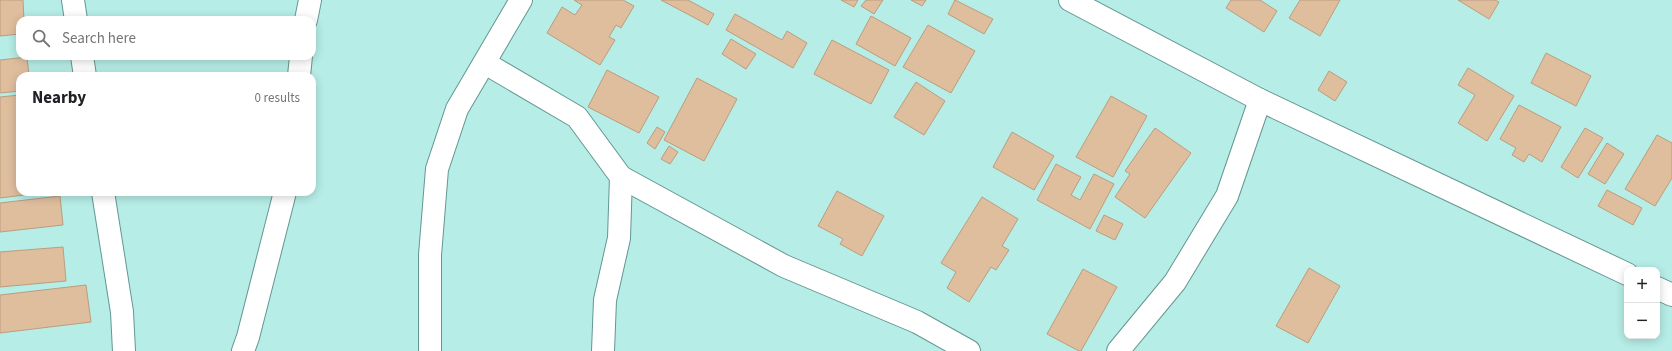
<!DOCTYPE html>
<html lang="en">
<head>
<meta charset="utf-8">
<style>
	:root { --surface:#fff; --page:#f2f2f2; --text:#202124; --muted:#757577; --line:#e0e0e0 }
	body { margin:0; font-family:"Source Sans 3",sans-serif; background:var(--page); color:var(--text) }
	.controls { position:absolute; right:12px; bottom:12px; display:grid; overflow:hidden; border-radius:8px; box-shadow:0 2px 10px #0003 }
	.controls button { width:36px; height:36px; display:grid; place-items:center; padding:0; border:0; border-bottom:1px solid var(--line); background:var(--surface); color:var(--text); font:20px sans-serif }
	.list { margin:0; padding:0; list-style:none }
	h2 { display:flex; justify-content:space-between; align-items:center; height:52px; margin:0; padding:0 16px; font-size:17px }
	h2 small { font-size:13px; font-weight:400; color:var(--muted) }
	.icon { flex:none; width:22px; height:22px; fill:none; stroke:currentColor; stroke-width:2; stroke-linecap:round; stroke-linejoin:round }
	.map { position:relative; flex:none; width:1672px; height:351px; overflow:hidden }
	.search { position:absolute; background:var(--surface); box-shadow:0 2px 10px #0003; left:16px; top:16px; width:300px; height:44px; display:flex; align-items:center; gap:10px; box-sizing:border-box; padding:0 14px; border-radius:12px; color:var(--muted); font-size:15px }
	.panel { position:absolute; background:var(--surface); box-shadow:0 2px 10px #0003; left:16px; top:72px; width:300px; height:124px; border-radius:12px }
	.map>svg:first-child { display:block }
	.building { fill:#dfbe9e; stroke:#bc9c7d }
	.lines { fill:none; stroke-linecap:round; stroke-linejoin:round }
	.minor-casing { stroke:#639791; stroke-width:24 }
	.minor { stroke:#fff; stroke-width:22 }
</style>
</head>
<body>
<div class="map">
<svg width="1672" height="351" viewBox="0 0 1672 351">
	<rect width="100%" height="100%" fill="#b6ede6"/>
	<g class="building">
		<path d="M 0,0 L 23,0 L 24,20 L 20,20 L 20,34 L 0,36 Z"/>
		<path d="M 574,0 L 623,0 L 634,6 L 621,28 L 616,25 L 609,37 L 615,40 L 600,65 L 547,33 L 562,7 L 575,15 L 582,5 Z"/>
		<path d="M 661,0 L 688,0 L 714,14 L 708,25 Z"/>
		<path d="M 841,0 L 858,0 L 854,7 Z"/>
		<path d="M 866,0 L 883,0 L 874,14 L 861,6 Z"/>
		<path d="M 911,0 L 926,0 L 922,6 Z"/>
		<path d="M 955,0 L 993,19 L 984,34 L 948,14 Z"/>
		<path d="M 1231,0 L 1260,0 L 1277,11 L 1264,32 L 1226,8 Z"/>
		<path d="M 1300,0 L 1340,0 L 1320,36 L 1289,18 Z"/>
		<path d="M 1458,0 L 1495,0 L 1499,2 L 1489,19 Z"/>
		<path d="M 735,14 L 782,40 L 787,31 L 807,43 L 793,68 L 726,30 Z"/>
		<path d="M 871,16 L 911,38 L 895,66 L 856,44 Z"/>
		<path d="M 928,25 L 975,51 L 951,93 L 903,67 Z"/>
		<path d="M 731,39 L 756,54 L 746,69 L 722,54 Z"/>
		<path d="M 832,40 L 889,70 L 871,104 L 814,74 Z"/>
		<path d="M 1546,53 L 1591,76 L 1576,106 L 1531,83 Z"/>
		<path d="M 27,57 L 29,76 L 20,76 L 20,91 L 0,93 L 0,60 Z"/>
		<path d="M 1468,68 L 1514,96 L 1487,141 L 1458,123 L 1475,95 L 1458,85 Z"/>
		<path d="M 607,70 L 659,97 L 639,133 L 588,107 Z"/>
		<path d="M 1329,71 L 1347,82 L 1335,101 L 1318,90 Z"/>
		<path d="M 697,78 L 737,99 L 704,161 L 664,140 Z"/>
		<path d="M 916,82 L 945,101 L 924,135 L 894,117 Z"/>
		<path d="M 20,95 L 20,192 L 49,192 L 0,198 L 0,97 Z"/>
		<path d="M 1111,96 L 1147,116 L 1113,177 L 1076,157 Z"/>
		<path d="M 1519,105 L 1561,127 L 1542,162 L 1529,154 L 1524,162 L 1512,155 L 1516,148 L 1500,139 Z"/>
		<path d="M 657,127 L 665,132 L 655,149 L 647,143 Z"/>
		<path d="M 1155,128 L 1191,153 L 1145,218 L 1115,197 L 1130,174 L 1125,171 Z"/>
		<path d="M 1585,128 L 1603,138 L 1578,178 L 1561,167 Z"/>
		<path d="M 1012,132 L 1054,156 L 1034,190 L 993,167 Z"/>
		<path d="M 1657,135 L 1672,143 L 1672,178 L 1655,206 L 1625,189 Z"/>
		<path d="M 1607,143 L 1624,154 L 1605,184 L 1588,174 Z"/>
		<path d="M 669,146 L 678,152 L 670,164 L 661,159 Z"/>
		<path d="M 1056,164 L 1081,177 L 1071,195 L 1080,200 L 1094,174 L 1114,184 L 1090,229 L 1037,200 Z"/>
		<path d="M 1607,190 L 1642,208 L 1633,225 L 1598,206 Z"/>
		<path d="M 837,191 L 884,216 L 862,256 L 840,244 L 843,239 L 818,226 Z"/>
		<path d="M 60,196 L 63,225 L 0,232 L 0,203 Z"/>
		<path d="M 982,197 L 1018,219 L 1002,246 L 1009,250 L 996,270 L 991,267 L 969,302 L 947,288 L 956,272 L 941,263 Z"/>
		<path d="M 1104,215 L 1123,224 L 1115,240 L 1096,231 Z"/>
		<path d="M 63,247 L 66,281 L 0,287 L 0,252 Z"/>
		<path d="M 1309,268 L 1340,286 L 1308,343 L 1276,326 Z"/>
		<path d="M 1083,269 L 1117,287 L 1081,351 L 1079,351 L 1047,334 Z"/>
		<path d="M 86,285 L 91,322 L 0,333 L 0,295 Z"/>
	</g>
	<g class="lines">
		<defs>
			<g id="minor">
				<path d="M 73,0 L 76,20"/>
				<path d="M 1070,0 L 1260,100 L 1627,274"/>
				<path d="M 306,20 L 310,0"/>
				<path d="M 82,56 L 85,76"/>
				<path d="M 485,63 L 577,117 L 621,177 L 619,238 L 605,300 L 603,351"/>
				<path d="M 299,76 L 301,56"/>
				<path d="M 621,177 L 784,266 L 917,322 L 969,351"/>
				<path d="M 103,192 L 122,312 L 124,351"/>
				<path d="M 1657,288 L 1672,295"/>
				<path d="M 243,351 L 248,337 L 285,192"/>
				<path d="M 430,351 L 430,255 L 437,169 L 457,109 L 521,0"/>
				<path d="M 1118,351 L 1175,282 L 1227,196 L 1260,100"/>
			</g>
		</defs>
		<use href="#minor" class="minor-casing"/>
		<use href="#minor" class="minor"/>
	</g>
</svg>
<div class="controls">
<button>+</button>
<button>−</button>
</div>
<div class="search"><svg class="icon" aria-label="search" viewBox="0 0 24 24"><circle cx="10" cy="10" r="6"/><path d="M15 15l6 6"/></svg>Search here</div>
<section class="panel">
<h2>Nearby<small>0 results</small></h2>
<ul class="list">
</ul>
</section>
</div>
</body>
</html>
